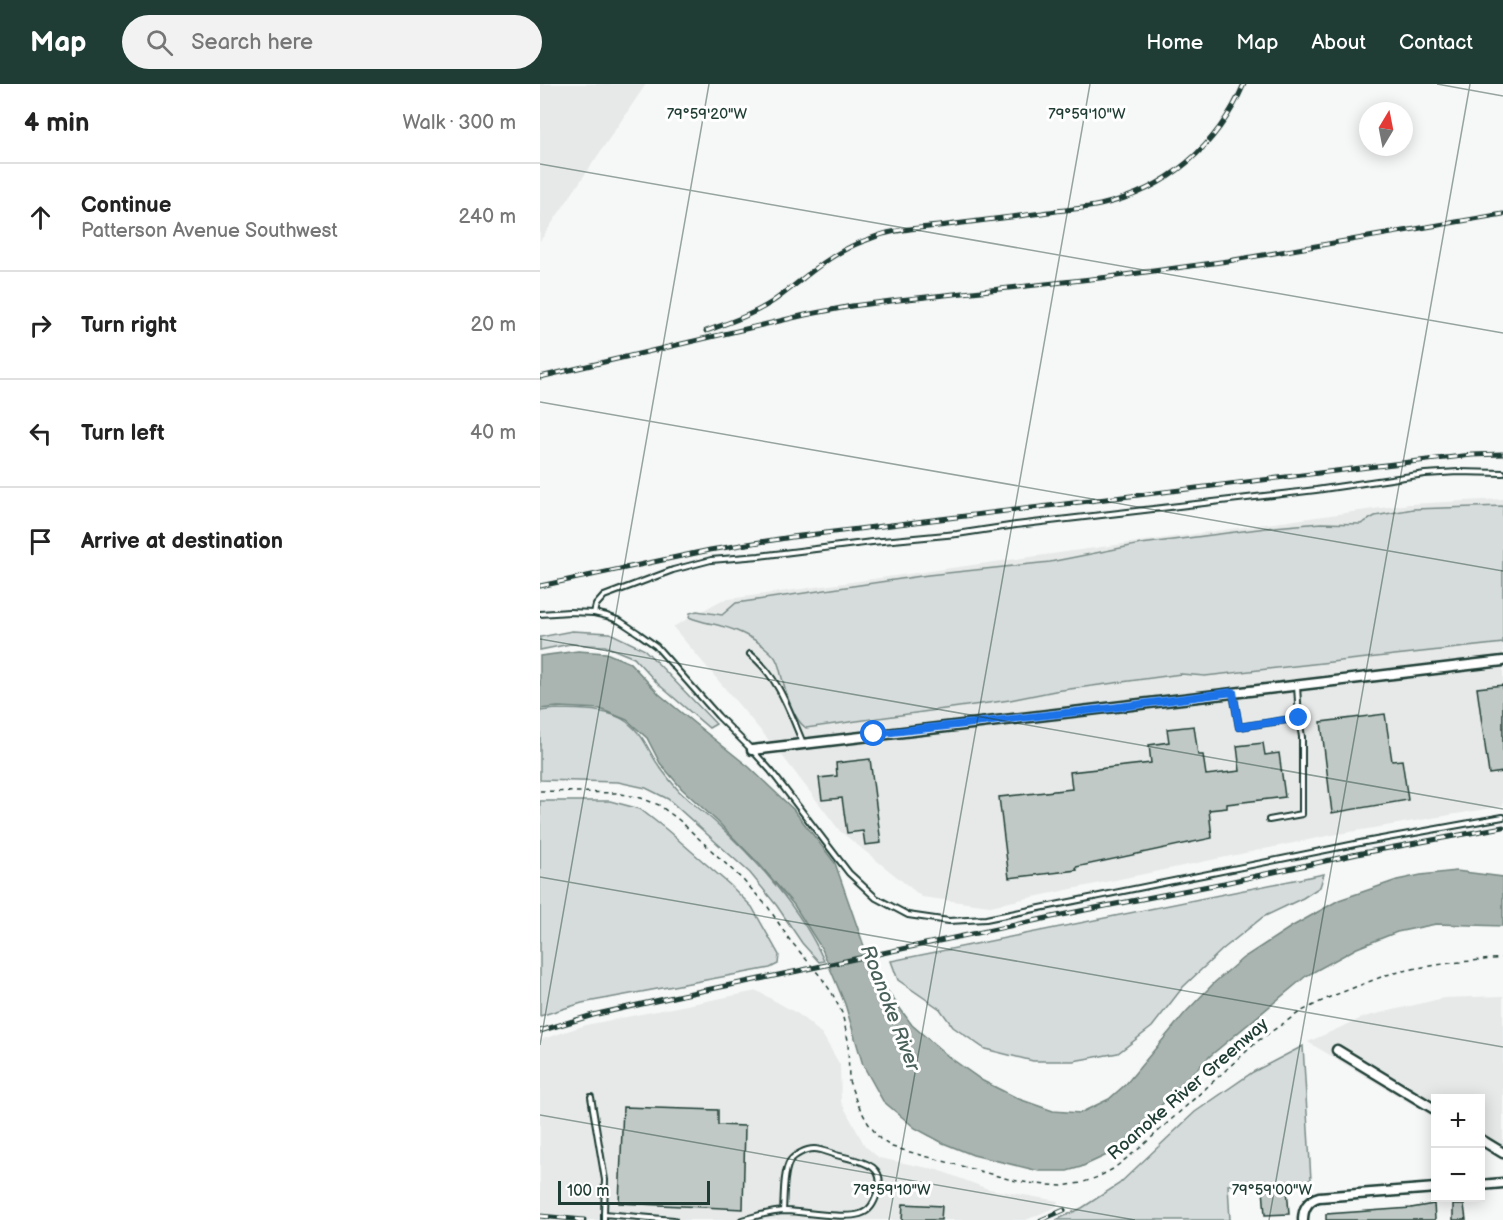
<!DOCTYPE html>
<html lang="en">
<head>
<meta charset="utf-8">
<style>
	:root { --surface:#fff; --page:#f2f2f2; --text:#222; --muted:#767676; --line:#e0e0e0; --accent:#1f3d34 }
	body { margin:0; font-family:"Balsamiq Sans",sans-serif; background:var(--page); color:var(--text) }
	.controls { position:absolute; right:18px; bottom:18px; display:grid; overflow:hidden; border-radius:0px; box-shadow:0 3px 15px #0003 }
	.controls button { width:54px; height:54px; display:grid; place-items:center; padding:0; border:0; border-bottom:2px solid var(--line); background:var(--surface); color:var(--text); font:30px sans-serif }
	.compass { position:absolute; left:819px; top:18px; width:54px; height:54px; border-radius:50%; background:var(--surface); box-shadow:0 3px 15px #0003; rotate:10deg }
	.scale { position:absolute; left:18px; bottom:15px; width:152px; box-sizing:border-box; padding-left:6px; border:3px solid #1f3d34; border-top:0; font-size:16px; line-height:21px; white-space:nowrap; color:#1f3d34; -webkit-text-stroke:4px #fff; paint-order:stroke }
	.stop { position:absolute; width:18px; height:18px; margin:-14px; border:4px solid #1a73e8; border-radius:50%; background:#fff }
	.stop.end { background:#1a73e8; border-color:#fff; box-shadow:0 2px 6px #0008 }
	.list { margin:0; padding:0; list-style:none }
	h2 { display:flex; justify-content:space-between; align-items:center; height:78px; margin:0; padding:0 24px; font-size:26px }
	h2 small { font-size:20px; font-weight:400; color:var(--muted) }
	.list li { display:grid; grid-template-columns:39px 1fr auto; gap:18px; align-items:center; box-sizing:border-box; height:108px; padding:0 24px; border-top:2px solid var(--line) }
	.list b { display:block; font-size:22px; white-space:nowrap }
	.list p { margin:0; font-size:20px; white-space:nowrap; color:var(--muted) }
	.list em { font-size:20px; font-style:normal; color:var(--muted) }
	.icon { flex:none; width:33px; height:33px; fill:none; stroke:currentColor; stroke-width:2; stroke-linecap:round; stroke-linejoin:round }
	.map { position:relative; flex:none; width:963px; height:1136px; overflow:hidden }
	header { display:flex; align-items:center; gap:36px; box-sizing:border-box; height:84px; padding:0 30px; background:var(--accent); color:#fff }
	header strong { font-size:28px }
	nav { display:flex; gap:33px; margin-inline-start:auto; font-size:21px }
	.search { width:420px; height:54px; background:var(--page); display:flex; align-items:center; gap:15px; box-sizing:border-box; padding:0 21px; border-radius:33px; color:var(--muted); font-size:22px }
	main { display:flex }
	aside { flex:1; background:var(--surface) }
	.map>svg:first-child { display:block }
	.built { fill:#e6e9e8 }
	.green { fill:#d6dcdb; stroke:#7a8c88; stroke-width:1.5 }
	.water { fill:#aab5b1; stroke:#72857f; stroke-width:1.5 }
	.building { fill:#c0c9c6; stroke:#1f3d34; stroke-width:1.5 }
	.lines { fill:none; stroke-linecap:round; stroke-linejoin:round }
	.lane-casing { stroke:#1f3d34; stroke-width:8 }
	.street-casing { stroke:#1f3d34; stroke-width:13 }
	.path { stroke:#1f3d34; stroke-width:1.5; stroke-dasharray:4.5 4.5; stroke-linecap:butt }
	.lane { stroke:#fff; stroke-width:4 }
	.street { stroke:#fff; stroke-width:8 }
	.rail-casing { stroke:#1f3d34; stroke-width:5 }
	.rail { stroke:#fff; stroke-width:3; stroke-dasharray:9; stroke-linecap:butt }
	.route { stroke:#1a73e8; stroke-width:8 }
	.ticks { fill:none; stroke:#1f3d34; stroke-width:1.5; stroke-opacity:0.45 }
	.labels { text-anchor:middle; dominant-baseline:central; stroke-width:6; stroke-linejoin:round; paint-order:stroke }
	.street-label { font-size:18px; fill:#1f3d34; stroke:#fff }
	.water-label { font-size:20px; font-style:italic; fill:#49615a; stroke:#fff }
	.ticks-label { font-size:15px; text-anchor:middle; fill:#1f3d34; stroke:#fff; stroke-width:6; stroke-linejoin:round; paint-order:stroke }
</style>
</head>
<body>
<header>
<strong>Map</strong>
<div class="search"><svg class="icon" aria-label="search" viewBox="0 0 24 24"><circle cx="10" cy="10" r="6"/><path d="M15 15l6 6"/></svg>Search here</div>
<nav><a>Home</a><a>Map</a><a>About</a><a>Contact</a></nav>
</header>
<main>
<aside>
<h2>4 min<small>Walk · 300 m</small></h2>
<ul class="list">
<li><svg class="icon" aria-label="ahead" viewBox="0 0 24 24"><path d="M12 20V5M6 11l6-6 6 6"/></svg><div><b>Continue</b><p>Patterson Avenue Southwest</p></div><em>240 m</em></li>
<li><svg class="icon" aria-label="right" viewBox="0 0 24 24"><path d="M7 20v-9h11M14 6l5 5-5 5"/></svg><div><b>Turn right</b></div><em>20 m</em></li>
<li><svg class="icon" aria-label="left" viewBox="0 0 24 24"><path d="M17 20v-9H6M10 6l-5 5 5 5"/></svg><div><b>Turn left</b></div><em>40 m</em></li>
<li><svg class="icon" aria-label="arrive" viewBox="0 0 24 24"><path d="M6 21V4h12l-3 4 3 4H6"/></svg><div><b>Arrive at destination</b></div></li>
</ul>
</aside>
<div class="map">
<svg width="963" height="1136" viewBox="0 0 963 1136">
	<rect width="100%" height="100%" fill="#f6f7f7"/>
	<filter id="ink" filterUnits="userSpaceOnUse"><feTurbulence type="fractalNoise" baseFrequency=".0167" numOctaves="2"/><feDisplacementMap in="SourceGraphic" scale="12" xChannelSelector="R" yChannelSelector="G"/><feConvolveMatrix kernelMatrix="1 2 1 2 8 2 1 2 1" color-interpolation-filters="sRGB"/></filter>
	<g filter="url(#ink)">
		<g class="built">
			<path d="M 0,0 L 106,0 L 0,157 Z"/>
			<path d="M 963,415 L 963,722 L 792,751 L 450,822 L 382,813 L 300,747 L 244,674 L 133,543 L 182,516 L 870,420 Z"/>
			<path d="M 217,907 L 258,930 L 282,950 L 300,981 L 301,1018 L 325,1062 L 339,1074 L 398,1086 L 448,1105 L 518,1117 L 516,1123 L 486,1136 L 0,1136 L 0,956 L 46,941 Z"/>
			<path d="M 963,912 L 963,1074 L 941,1061 L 940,1014 L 896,1014 L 895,1034 L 768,958 L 824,933 L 904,914 Z"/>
		</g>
		<g class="green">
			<path d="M 963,422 L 963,559 L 665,592 L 641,590 L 515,607 L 470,616 L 266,644 C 252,634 247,610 242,594 C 240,587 239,578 234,572 C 222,558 199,546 181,542 C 170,539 160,538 149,533 L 150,529 L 157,527 L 182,531 L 196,519 L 388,491 L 510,478 L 601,460 L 734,443 L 781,439 L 821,440 L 835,432 L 873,425 Z"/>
			<path d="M 32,547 L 70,549 L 105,566 L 176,640 L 169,644 L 118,600 L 94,574 L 65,562 L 30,560 L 0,566 L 0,553 Z"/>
			<path d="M 16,625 C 38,626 69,624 87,638 C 105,652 107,665 119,682 C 125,690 132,699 139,707 C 150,718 163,727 174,737 C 215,774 262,826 284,877 L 279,878 L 262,859 L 237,822 L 210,789 L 128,715 L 106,704 L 78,698 L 0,696 L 0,627 Z"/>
			<path d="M 0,717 L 70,717 L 100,725 L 127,746 L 190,801 L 212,823 L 239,871 L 238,880 L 230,884 L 42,919 L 0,932 Z"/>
			<path d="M 784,790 L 780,803 L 763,814 L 723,833 L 683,865 L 643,903 L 612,943 L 578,969 L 533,977 L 493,977 L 445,965 L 413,943 L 400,925 L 358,896 L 351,877 Z"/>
			<path d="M 763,962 L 771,1096 L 688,1101 L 690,1136 L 516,1136 L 542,1124 L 579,1100 L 655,1028 L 713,988 Z"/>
		</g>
		<path class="water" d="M 38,567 L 66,569 L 90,579 L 119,610 L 154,639 L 209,683 L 253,725 L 295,779 L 325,865 L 346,905 L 372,941 L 409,973 L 443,997 L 479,1015 L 513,1027 L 540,1029 L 569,1015 L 586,1000 L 645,929 L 675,898 L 703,874 L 751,843 L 799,816 L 857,796 L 881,791 L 916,787 L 963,793 L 963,842 L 896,840 L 857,848 L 817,864 L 766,892 L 670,972 L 582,1061 L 569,1070 L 541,1083 L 527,1087 L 499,1087 L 433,1071 L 403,1059 L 375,1044 L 343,1017 L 323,981 L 305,920 L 282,865 L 254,821 L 220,781 L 178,738 L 142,705 L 120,679 L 107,654 L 87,636 L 60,625 L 18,623 L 0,625 L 0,572 Z"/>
		<g class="building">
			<path d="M 963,601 L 963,688 L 949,690 L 937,604 Z"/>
			<path d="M 845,630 L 852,677 L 862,676 L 868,716 L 792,729 L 781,638 Z"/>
			<path d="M 654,642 L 658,671 L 663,671 L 666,691 L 700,687 L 697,662 L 723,659 L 725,671 L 739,669 L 745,713 L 687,720 L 687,724 L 669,726 L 672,754 L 536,783 L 537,786 L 469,794 L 459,713 L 532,705 L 530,688 L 611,679 L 609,661 L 629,658 L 627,645 Z"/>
			<path d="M 330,675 L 341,759 L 325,761 L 323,747 L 307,749 L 302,714 L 282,716 L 279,694 L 297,692 L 296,679 Z"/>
			<path d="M 83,1023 L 178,1026 L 178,1041 L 205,1042 L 203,1125 L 79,1119 Z"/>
			<path d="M 747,1103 L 749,1130 L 725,1131 L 723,1105 Z"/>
			<path d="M 363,1120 L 402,1122 L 401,1136 L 362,1136 Z"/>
			<path d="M 894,1120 L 895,1135 L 894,1136 L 786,1136 L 786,1130 L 871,1124 Z"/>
			<path d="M 913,1121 L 924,1121 L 926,1136 L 913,1136 Z"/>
		</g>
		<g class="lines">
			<defs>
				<g id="lane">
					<path d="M 54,529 L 56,521 L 64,512 L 133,486 L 171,476 L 219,472 L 332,458 L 417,450 L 476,441 L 776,406 L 885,390 L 918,388 L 963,389"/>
					<path d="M 0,530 L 29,528 L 54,529 L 67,532 L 80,537 L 98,549 L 116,562 L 178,632 L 212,666 L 231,687 L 309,789 L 336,814 L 368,831 L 409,837 L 446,835 L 825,758 L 963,733"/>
					<path d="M 210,570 C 238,592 249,626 263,659"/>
					<path d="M 693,609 L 699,643 L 759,634 L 757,602"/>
					<path d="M 729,736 L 762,730 L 762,653 L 759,634"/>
					<path d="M 51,1013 L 65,1096 L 64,1130"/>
					<path d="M 64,1136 L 64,1130 L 134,1136"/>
					<path d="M 202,1136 C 216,1132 232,1127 247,1127 C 266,1128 303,1135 320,1130 C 330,1127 334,1119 337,1110 C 349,1079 318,1077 296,1071 C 290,1069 281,1065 274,1065 C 266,1065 254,1071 250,1077 C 243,1088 244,1114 243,1127"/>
				</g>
				<g id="street">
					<path d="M 212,666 C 462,636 713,607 963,577"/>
					<path d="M 797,966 L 896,1026"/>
					<path d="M 940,1055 L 963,1069"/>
					<path d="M 940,1101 L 963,1099"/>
					<path d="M 763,1136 C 763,1125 768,1116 779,1113 L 896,1104"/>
				</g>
			</defs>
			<use href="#lane" class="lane-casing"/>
			<use href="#street" class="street-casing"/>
			<path class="path" d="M 0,707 L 76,709 L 101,714 L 119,721 L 139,736 L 202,795 L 228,823 L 249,855 L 281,893 L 292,909 L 302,929 L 308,956 L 309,997 L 317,1019 L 328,1039 L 340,1055 L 352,1063 L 472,1096 L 496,1100 L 522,1102 L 541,1099 L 558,1093 L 573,1085 L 601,1063 L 719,956 L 760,928 L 790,913 L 846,891 L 877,884 L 910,879 L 963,874"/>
			<use href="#lane" class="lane"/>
			<use href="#street" class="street"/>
			<defs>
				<g id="rail">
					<path d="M 166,247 C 188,239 212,231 232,218 C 258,200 281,177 310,163 C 319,158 330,155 340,151 C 361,144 385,144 407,141 C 439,137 470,133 502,129 C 521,126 541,125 560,121 C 627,106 677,63 704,0"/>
					<path d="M 0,293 L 265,231 L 312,222 L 359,216 L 569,193 L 688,177 L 963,130"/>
					<path d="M 0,502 L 170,466 L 252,453 L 870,378 L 932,371 L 963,370"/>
					<path d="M 0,947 L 53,931 L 142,911 L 258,887 L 545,826 L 684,799 L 822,769 L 963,743"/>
					<path d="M 0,1132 L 44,1136"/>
					<path d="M 501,1136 L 524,1126"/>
				</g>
			</defs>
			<use href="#rail" class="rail-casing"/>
			<use href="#rail" class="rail"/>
		</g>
	</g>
	<g class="lines" filter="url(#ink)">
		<path class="route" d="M 334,650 L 571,624 L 693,608 L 699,643 L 759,634"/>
	</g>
	<path class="ticks" d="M 897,0 L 963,12M 0,80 L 963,249M 0,318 L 963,487M 0,555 L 963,725M 0,793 L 963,963M 0,961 L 169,0M 0,1031 L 595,1136M 349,1136 L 550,0M 729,1136 L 930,0"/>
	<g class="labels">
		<g class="street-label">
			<text transform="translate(648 1005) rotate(-41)">Roanoke River Greenway</text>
		</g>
		<g class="water-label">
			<text transform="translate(350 924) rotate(69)">Roanoke River</text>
		</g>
	</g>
	<g class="ticks-label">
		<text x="167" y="35">79°59'20"W</text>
		<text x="547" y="35">79°59'10"W</text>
		<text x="352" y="1111">79°59'10"W</text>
		<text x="732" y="1111">79°59'00"W</text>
	</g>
</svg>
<div class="controls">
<button>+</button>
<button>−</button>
</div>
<svg class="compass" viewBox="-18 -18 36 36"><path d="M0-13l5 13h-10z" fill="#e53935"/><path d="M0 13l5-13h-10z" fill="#767676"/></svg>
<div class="scale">100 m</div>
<div class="stop" style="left:334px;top:650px"></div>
<div class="stop end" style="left:759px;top:634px"></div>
</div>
</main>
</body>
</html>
